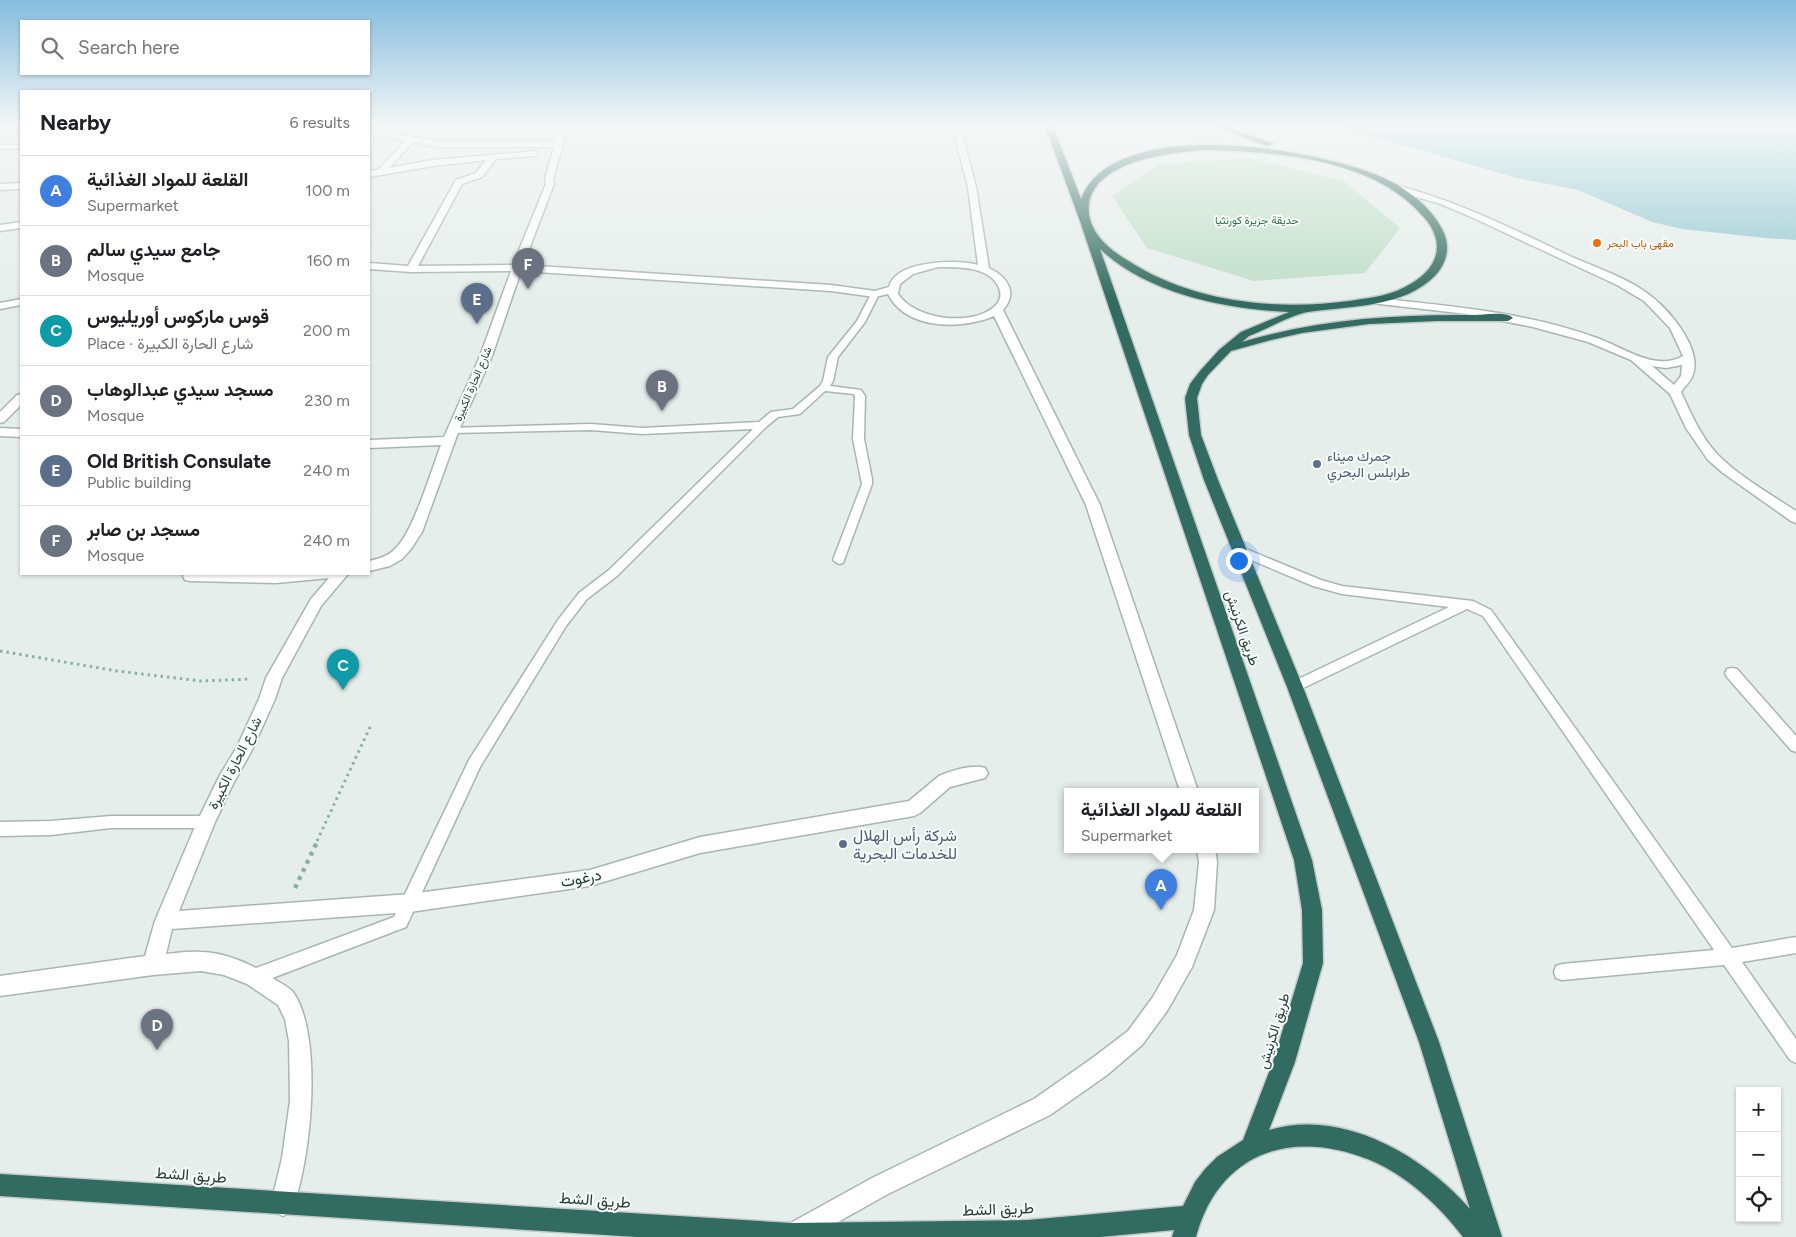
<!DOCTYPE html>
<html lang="en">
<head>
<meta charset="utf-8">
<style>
	:root { --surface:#fff; --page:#f6f6f6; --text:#202124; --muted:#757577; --line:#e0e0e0; --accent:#db2777 }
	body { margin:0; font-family:Figtree,Vazirmatn,sans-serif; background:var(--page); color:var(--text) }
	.controls { position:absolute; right:15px; bottom:15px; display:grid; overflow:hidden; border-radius:0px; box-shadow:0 1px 4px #0004 }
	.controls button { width:45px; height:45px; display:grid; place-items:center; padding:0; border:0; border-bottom:1px solid var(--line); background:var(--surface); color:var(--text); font:25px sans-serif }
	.you { position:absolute; left:1238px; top:560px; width:18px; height:18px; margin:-12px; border:4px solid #fff; border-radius:50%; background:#1a73e8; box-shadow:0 0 0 8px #1a73e833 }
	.badge { display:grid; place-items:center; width:32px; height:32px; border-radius:50%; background:var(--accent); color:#fff; font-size:16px; font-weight:700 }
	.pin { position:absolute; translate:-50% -41px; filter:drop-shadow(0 1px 2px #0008) }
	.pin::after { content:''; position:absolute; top:26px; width:18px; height:15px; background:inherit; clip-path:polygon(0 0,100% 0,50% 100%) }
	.popup { position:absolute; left:1064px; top:788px; width:195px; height:65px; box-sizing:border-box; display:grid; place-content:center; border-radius:0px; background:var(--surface); filter:drop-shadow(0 1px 4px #0005); font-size:16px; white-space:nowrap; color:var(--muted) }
	.popup b { font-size:19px; color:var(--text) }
	.popup::after { content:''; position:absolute; left:50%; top:100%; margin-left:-10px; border:10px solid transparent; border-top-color:var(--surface) }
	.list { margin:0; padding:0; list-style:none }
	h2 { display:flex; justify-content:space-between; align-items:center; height:65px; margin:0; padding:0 20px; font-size:21px }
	h2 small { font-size:16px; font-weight:400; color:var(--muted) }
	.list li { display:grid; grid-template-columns:32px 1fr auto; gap:15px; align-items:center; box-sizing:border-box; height:70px; padding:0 20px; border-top:1px solid var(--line) }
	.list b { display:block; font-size:19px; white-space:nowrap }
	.list p { margin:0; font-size:16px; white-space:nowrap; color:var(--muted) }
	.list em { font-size:16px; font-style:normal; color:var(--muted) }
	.icon { flex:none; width:28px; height:28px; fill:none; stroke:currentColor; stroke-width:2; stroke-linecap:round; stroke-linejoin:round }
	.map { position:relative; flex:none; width:1796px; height:1237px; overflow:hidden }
	.search { position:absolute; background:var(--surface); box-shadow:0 1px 4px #0004; left:20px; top:20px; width:350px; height:55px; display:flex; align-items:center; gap:12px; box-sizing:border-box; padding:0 18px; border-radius:0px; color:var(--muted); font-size:19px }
	.panel { position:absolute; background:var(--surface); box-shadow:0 1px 4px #0004; left:20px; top:90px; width:350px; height:485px; border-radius:0px }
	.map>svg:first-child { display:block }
	.green { fill:#c0dec8 }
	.water { fill:#91c7d0 }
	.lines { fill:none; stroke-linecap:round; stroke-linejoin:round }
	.lane-casing { stroke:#a8b6b2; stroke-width:3 }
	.street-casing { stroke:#a8b6b2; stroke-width:3 }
	.highway-casing { stroke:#c2cac8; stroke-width:3 }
	.path-far1 { stroke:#88b1a4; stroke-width:3; stroke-dasharray:2.5 4; stroke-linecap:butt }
	.path { stroke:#88b1a4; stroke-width:4.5; stroke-dasharray:4 5; stroke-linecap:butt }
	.lane { fill:#fff; fill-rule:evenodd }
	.street { fill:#fff; fill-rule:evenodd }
	.highway { fill:#326b5f; fill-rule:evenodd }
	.food-dot { fill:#e8710a; stroke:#f7fbf9; stroke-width:2 }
	.service-dot { fill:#5c6f8a; stroke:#f7fbf9; stroke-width:2 }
	.labels { text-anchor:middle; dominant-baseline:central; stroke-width:4; stroke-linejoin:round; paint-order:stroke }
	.far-park-label { font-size:11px; fill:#31764b; stroke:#f7fbf9 }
	.far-food-label { font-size:11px; fill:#c56008; stroke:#f7fbf9; text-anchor:start }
	.far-street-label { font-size:11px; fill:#254039; stroke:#f7fbf9 }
	.service-label { font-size:14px; fill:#4e5e75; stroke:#f7fbf9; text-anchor:start }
	.street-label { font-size:14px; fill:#254039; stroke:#f7fbf9 }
	.near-service-label { font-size:16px; fill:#4e5e75; stroke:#f7fbf9; text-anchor:start }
	.near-street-label { font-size:16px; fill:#254039; stroke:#f7fbf9 }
</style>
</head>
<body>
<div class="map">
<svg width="1796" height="1237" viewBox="0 0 1796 1237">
	<rect width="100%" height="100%" fill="#e6eeeb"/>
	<path class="green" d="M 1249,158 L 1345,182 L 1400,228 L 1365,273 L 1254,281 L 1147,248 L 1112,196 L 1158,164 Z"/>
	<path class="water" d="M 1336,126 L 1796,126 L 1796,240 L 1765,238 L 1682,229 L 1652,222 L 1578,190 L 1517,178 Z"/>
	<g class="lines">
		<defs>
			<g id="lane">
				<rect x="0" y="145" width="21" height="4"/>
				<path d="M 875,291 L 879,294 L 865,322 L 838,357 L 833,381 L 830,386 L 861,390 L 865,396 L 864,439 L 872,479 L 872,484 L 843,563 L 839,564 L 833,560 L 862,484 L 853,439 L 855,396 L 854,394 L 825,391 L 800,414 L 778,417 L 766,427 L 617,576 L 587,599 L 566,626 L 480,767 L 406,927 L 254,985 L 248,983 L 246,977 L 248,971 L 394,917 L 469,760 L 558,620 L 579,593 L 609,570 L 753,429 L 642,434 L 591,430 L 453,433 L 448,430 L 449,428 L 591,424 L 642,428 L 759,422 L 771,412 L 793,409 L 820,386 L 823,381 L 828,357 L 857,321 L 871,294 Z"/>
				<path d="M 1241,547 L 1321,580 L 1342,586 L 1473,601 L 1491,610 L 1732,948 L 1796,937 L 1796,953 L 1742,962 L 1796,1039 L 1796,1063 L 1790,1060 L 1724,965 L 1562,980 L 1556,978 L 1554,972 L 1556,966 L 1562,964 L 1714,950 L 1483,616 L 1467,609 L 1295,692 L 1290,691 L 1288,687 L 1290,683 L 1449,607 L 1342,594 L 1313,586 L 1237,554 L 1235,551 Z"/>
				<path d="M 1732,668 L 1737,669 L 1796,736 L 1796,752 L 1791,750 L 1727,677 L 1725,673 L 1727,669 Z"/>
				<path d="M 111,816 L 206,816 L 211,817 L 213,822 L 211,827 L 206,828 L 111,828 L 51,835 L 0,836 L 0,822 L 51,821 Z"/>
			</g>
			<g id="street">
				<path d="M 564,126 L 573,126 L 565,136 L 553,179 L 554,184 L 523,265 L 831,285 L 875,291 L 889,287 C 895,260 958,259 978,265 L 968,187 L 952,126 L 960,126 L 976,187 L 989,268 C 1008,277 1018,293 1003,310 L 1100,505 L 1198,791 L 1180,791 L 1086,505 L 994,316 C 961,330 906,330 888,294 L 875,297 L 831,291 L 521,271 L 492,356 L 459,430 L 422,532 L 411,549 L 402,559 L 390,566 L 369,571 L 369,561 C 379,559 389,556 396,548 C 414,530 431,471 441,445 L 369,448 L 369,440 L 444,437 L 480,356 L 511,271 L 411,272 L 369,269 L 369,263 L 408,266 L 456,180 L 476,173 L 486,160 L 433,166 L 369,177 L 369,171 L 378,170 L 405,141 L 369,134 L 369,130 L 437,141 L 555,141 L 557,135 ZM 413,142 L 437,147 L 554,147 L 545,179 L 546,184 L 513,265 L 418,266 L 462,184 L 482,177 L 496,159 L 534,156 L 538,153 L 537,151 L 433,160 L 389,168 ZM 938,267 C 958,267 990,266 999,288 C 1002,295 1000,301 995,306 C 973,327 915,320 898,294 L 900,284 L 913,274 Z"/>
				<path d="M 21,183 L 21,189 L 0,190 L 0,184 Z"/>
				<path d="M 1395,185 C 1458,201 1515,230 1574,258 C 1600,269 1630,279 1652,297 C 1671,312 1704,351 1692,377 C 1690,382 1684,387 1681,392 C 1691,414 1701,437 1718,455 C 1740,477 1770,494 1796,511 L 1796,523 L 1791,521 L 1723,473 L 1708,460 L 1686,428 L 1670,394 L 1631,360 L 1588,342 L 1533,327 L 1467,314 L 1371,303 L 1370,301 L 1375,298 C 1449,306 1526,312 1597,338 C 1623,347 1655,372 1683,356 L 1670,328 L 1644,301 L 1617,285 L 1469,216 L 1438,203 L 1392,190 L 1392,186 ZM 1682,365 L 1681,376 L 1674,385 L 1652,366 L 1666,368 Z"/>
				<path d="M 21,222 L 21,228 L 0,231 L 0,225 Z"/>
				<path d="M 21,299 L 21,305 L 0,309 L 0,303 Z"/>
				<path d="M 21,394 L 21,405 L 4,422 L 0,423 L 0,412 L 17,395 Z"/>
				<path d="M 0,428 L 21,429 L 21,437 L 0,436 Z"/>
				<path d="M 184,574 L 348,574 L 321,606 L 282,678 L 275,699 L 252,750 L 233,784 L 215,822 L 179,911 L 410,894 L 590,870 L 700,837 L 909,801 L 939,776 C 951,771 972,764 985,768 L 988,773 L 985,778 L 950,787 L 920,813 L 914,816 L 700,853 L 590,886 L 410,912 L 172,929 L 166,954 C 177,953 189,951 200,952 C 225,952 254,965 274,979 C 280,983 289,987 293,992 C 324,1035 311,1165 291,1212 L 283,1216 L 275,1212 L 271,1204 L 282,1158 L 290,1101 L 289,1041 L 285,1019 L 278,1005 L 247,984 L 224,975 L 201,971 L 153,975 L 0,996 L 0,976 L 145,956 L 155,921 L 197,822 L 220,775 L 237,747 L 259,699 L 266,678 L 311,599 L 329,578 L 276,583 L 190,581 L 185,580 L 183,576 Z"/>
				<path d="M 1197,849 L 1215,849 L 1217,862 L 1214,910 L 1192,967 L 1167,1011 L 1142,1045 L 1107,1075 L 1050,1115 L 888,1194 L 811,1237 L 785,1237 L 783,1233 L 787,1225 L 872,1178 L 1034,1099 L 1091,1059 L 1128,1031 L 1153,997 L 1177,955 L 1194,910 L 1199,862 Z"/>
			</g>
			<g id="highway">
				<path d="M 1045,126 L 1053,126 L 1081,199 C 1114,112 1327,149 1390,181 C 1411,192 1431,208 1442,229 C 1453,249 1445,269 1428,282 C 1395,308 1348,306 1308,312 C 1293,314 1265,330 1249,336 L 1242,342 C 1319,319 1397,314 1476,315 C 1486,315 1506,311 1513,318 L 1508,321 L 1437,321 L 1369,324 L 1302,333 L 1271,340 L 1231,351 L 1208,375 L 1202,384 L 1197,398 L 1201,435 L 1218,480 L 1303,687 L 1439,1042 L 1502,1237 L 1463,1237 C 1440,1206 1406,1175 1370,1160 C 1292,1128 1219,1152 1196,1237 L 1172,1237 L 1174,1230 L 1100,1237 L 637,1237 L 0,1196 L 0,1174 L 791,1223 L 1028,1220 L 1183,1206 L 1195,1182 L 1205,1169 L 1217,1157 L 1243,1140 L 1273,1062 L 1303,963 L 1302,910 L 1294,860 L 1080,221 ZM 1203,150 C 1272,151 1369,158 1419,212 C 1426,219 1432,226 1435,236 C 1442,256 1429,273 1412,283 C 1394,295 1371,298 1349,301 C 1275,311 1191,302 1127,260 C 1110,250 1092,235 1089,214 C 1084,162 1167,153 1203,150 ZM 1100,249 C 1148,294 1225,309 1289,312 L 1241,332 L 1219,350 L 1200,371 L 1190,384 L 1185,398 L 1189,435 L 1204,480 L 1287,687 L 1419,1042 L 1470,1209 C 1423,1155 1342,1108 1269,1130 L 1295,1062 L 1323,963 L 1322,910 L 1312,860 Z"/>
				<path d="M 1212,126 L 1225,126 L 1274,144 L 1267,146 Z"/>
			</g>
		</defs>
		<use href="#lane" class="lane-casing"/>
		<use href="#street" class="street-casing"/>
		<use href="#highway" class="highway-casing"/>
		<g class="path-far1">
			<path d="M 0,651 L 117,671 L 201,681 L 250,679"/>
			<path d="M 317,841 L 371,725"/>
		</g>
		<path class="path" d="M 295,888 L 318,840"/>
		<use href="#lane" class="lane"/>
		<use href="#street" class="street"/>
		<use href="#highway" class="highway"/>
	</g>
	<linearGradient id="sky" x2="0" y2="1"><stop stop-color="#85bcde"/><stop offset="0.42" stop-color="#f4f7f6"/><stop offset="1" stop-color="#f4f7f6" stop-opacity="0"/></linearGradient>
	<rect width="1796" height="299" fill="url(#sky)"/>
	<circle class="food-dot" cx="1597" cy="243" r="5"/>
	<g class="service-dot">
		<circle cx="1317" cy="464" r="5"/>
		<circle cx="843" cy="844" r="5"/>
	</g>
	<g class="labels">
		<g class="far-park-label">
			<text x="1257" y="220">حديقة جزيرة كورنثيا</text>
		</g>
		<g class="far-food-label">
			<text x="1607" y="243">مقهى باب البحر</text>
		</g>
		<g class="far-street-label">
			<text transform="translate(473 384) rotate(-67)">شارع الحارة الكبيرة</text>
		</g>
		<g class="service-label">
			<text x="1327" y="456">جمرك ميناء<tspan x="1327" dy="16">طرابلس البحري</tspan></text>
		</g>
		<g class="street-label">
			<text transform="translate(1242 628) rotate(71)">طريق الكرنيش</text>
			<text transform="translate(235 763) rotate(-63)">شارع الحارة الكبيرة</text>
			<text transform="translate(1274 1031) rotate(-73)">طريق الكرنيش</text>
		</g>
		<g class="near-service-label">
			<text x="853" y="835">شركة رأس الهلال<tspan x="853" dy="18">للخدمات البحرية</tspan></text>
		</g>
		<g class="near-street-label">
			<text transform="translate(581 878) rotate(-11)">درغوت</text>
			<text transform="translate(191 1175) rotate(4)">طريق الشط</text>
			<text transform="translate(595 1200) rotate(4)">طريق الشط</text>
			<text transform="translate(998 1209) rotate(-2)">طريق الشط</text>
		</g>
	</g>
</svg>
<div class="controls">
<button>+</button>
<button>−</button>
<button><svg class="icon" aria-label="locate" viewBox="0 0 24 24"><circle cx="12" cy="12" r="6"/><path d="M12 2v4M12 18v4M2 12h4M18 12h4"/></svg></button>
</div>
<div class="you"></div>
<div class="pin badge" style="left:1161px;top:910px;background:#3f7fe0">A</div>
<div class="popup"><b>القلعة للمواد الغذائية</b>Supermarket</div>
<div class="pin badge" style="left:662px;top:411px;background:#6b7280">B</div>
<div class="pin badge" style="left:343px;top:690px;background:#0f9aa8">C</div>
<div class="pin badge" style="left:157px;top:1050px;background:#6b7280">D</div>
<div class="pin badge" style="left:477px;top:324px;background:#5c6f8a">E</div>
<div class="pin badge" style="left:528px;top:289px;background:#6b7280">F</div>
<div class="search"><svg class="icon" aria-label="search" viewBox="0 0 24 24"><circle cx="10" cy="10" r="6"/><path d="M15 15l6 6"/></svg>Search here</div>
<section class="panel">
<h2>Nearby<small>6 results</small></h2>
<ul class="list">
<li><span class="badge" style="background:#3f7fe0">A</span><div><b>القلعة للمواد الغذائية</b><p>Supermarket</p></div><em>100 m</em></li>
<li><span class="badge" style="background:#6b7280">B</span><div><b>جامع سيدي سالم</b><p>Mosque</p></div><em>160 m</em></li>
<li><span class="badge" style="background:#0f9aa8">C</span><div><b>قوس ماركوس أوريليوس</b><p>Place · شارع الحارة الكبيرة</p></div><em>200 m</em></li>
<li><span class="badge" style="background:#6b7280">D</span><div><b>مسجد سيدي عبدالوهاب</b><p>Mosque</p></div><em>230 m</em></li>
<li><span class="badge" style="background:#5c6f8a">E</span><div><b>Old British Consulate</b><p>Public building</p></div><em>240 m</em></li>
<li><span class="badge" style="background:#6b7280">F</span><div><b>مسجد بن صابر</b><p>Mosque</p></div><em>240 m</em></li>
</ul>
</section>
</div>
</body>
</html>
